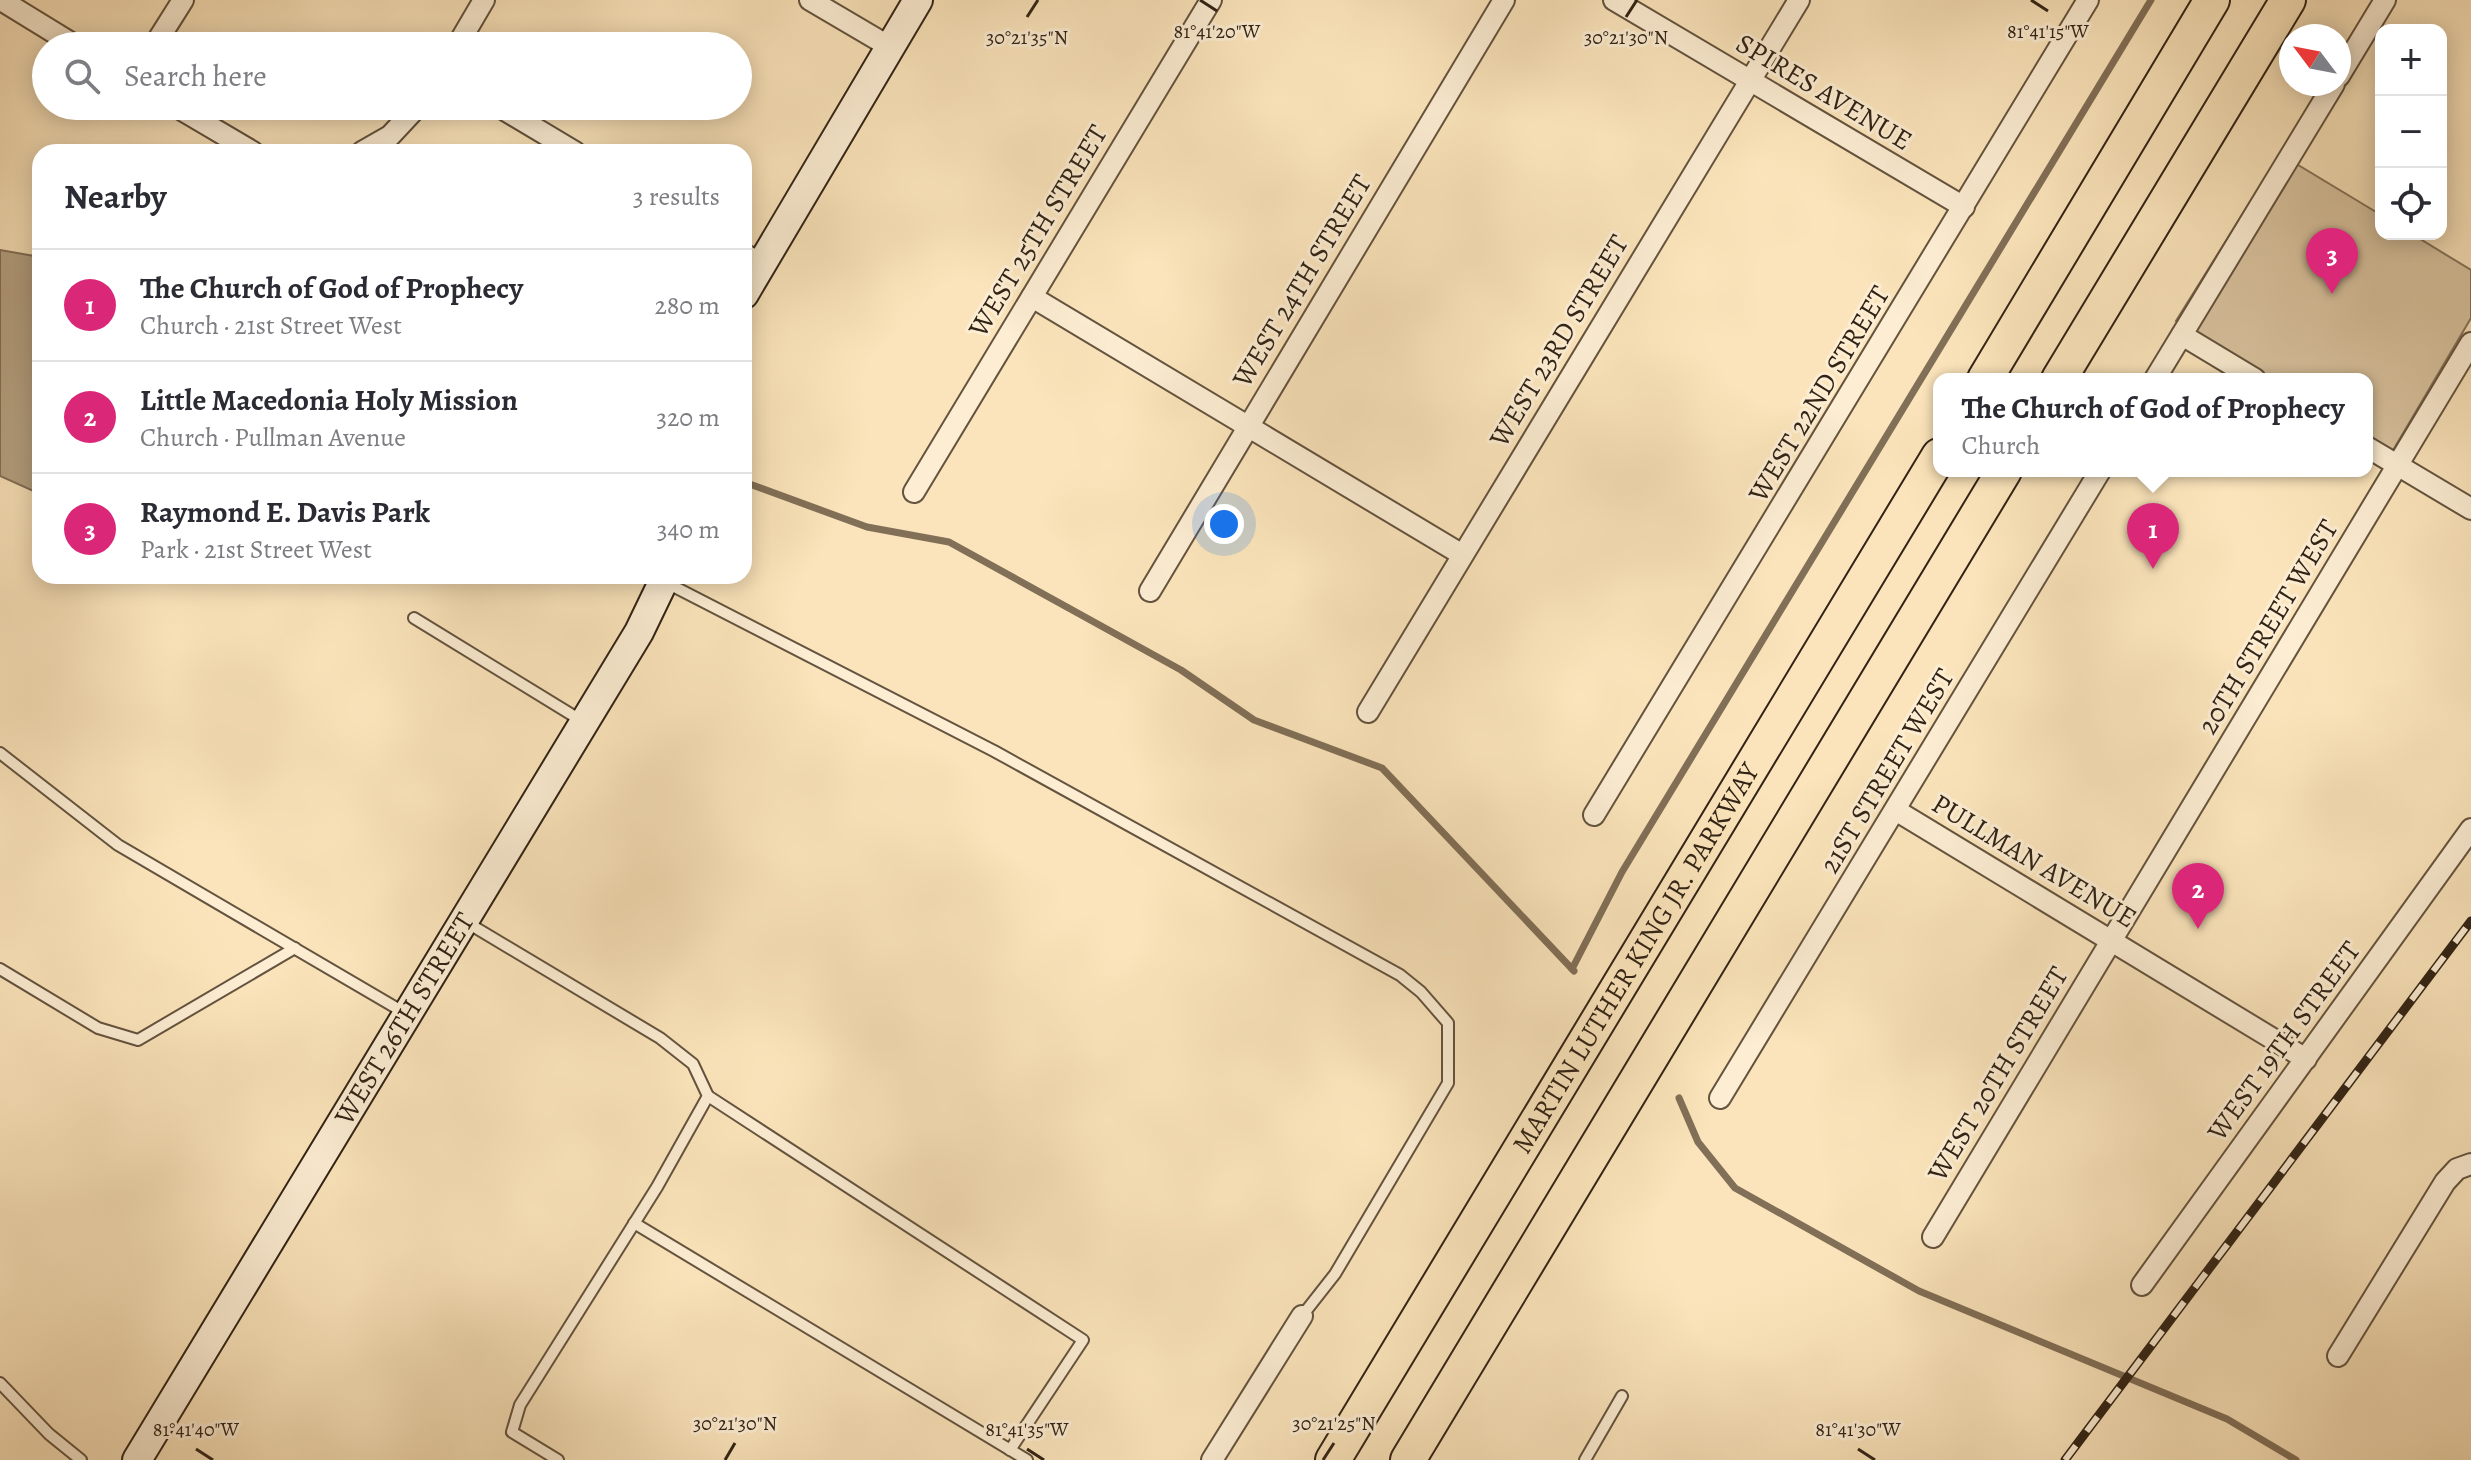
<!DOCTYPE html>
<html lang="en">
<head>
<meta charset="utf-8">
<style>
	:root { --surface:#fff; --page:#f2f2f3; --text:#2b2b33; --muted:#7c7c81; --line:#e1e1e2; --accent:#db2777 }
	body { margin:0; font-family:Alegreya,serif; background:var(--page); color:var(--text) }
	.controls { position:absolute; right:24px; top:24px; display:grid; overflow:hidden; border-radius:16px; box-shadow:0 4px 20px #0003 }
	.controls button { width:72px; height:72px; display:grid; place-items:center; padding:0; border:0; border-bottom:2px solid var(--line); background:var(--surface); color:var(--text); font:40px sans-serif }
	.compass { position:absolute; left:2279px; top:24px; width:72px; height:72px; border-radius:50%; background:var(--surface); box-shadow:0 4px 20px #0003; rotate:302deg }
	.you { position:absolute; left:1224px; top:524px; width:28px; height:28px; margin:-20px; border:6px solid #fff; border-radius:50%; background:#1a73e8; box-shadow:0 0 0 12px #1a73e833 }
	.badge { display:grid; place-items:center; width:52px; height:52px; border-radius:50%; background:var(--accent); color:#fff; font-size:26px; font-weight:700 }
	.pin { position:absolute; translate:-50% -66px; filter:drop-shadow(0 2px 4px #0008) }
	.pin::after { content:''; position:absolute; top:42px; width:28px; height:24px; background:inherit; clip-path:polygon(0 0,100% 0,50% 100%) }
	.popup { position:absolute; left:1933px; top:373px; width:440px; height:104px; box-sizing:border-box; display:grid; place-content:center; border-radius:16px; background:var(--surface); filter:drop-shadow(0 2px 6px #0005); font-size:26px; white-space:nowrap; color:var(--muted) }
	.popup b { font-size:30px; color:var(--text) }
	.popup::after { content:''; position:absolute; left:50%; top:100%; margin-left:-16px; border:16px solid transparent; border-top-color:var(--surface) }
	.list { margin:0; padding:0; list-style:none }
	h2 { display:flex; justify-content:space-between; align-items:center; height:104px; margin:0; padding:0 32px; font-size:34px }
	h2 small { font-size:26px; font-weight:400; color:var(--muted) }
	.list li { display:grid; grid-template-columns:52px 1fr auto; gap:24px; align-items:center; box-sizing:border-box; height:112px; padding:0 32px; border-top:2px solid var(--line) }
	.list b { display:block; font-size:30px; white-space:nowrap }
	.list p { margin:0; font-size:26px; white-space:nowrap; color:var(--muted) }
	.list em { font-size:26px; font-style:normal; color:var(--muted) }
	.icon { flex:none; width:44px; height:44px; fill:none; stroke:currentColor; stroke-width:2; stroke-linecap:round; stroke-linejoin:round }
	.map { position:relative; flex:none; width:2471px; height:1460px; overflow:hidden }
	.search { position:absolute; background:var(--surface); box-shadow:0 4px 20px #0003; left:32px; top:32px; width:720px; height:88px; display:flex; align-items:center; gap:20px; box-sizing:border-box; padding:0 28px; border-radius:44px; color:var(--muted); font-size:30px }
	.panel { position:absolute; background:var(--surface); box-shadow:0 4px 20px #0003; left:32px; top:144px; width:720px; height:440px; border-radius:24px }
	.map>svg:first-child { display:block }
	.green { fill:#d9c39f; stroke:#85735a; stroke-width:2 }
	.water { fill:#b6a283; stroke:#816f57; stroke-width:2 }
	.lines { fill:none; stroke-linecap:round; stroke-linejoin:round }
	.stream { stroke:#816f57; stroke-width:7 }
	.service-casing { stroke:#64533e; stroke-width:14 }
	.minor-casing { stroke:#64533e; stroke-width:24 }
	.secondary-casing { stroke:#312315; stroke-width:32 }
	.trunk-casing { stroke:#312315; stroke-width:38 }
	.service { stroke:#fcedd3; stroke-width:10 }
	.minor { stroke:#fcedd3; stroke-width:20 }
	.secondary { stroke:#fcedd3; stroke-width:28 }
	.trunk { stroke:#fbe4bb; stroke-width:34 }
	.rail-casing { stroke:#312315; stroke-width:9 }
	.rail { stroke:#fcedd3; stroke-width:6; stroke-dasharray:18; stroke-linecap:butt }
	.ticks { fill:none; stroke:#312315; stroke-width:3 }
	.labels { text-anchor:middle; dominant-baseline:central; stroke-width:6; stroke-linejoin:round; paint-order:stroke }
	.street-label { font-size:28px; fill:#312315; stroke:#fcedd3 }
	.ticks-label { font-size:20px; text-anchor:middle; fill:#312315; stroke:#fcedd3; stroke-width:6; stroke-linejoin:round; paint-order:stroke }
</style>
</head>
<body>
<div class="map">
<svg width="2471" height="1460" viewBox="0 0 2471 1460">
	<rect width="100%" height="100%" fill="#fbe4bb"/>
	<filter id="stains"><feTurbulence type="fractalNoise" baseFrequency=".0025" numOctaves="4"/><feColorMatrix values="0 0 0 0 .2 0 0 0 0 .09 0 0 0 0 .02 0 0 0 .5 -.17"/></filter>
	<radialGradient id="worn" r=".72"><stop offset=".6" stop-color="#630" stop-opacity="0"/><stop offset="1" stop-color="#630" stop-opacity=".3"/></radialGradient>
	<path class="green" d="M 2280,154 L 2381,215 L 2381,234 L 2412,234 L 2471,270 L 2471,318 L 2392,452 L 2367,437 L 2367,379 L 2271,379 L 2176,321 Z"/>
	<path class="water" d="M 0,250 L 40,257 L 40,494 L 0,476 Z"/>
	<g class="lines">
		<g class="stream">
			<path d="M 744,482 L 867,527 L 949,542 L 1181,670 L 1254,720 L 1382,768 L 1574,971"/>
			<path d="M 1572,969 L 1622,872 L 2151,0"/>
			<path d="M 1679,1098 L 1698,1142 L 1735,1188 L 1919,1291 L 2227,1419 L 2296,1460"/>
		</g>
		<defs>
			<g id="service">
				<path d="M 665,582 L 994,751 L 1400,975 L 1421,992 L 1448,1023 L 1448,1083 L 1335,1274 L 1302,1316"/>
				<path d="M 414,618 L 582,721"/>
				<path d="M 0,753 L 118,845 L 405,1013"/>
				<path d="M 466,922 L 660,1038 L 693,1064 L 708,1096 L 657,1187 L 520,1405 L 512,1432 L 558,1460"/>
				<path d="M 0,969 L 98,1028 L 138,1040 L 295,948"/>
				<path d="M 708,1096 L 1083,1340 L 1010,1450"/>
				<path d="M 634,1223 L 1027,1460"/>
				<path d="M 0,1383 L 49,1434 L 81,1460"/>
				<path d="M 1585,1460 L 1622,1396"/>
			</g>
			<g id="minor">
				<path d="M 1,0 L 76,46"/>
				<path d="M 810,0 L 890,47"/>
				<path d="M 1614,0 L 1964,207"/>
				<path d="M 154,46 L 183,0"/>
				<path d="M 457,46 L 484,0"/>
				<path d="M 2339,76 L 2385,0"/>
				<path d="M 175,106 L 253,152"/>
				<path d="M 498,106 L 575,152"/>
				<path d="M 362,152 L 390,136 L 418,106"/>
				<path d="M 744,254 L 759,263"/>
				<path d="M 1032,297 L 1461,554"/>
				<path d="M 2182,335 L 2255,379"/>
				<path d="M 2155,379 L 2334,84"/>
				<path d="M 2367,447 L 2471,509"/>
				<path d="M 914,492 L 1211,0"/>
				<path d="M 1150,591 L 1504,0"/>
				<path d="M 1368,712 L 1799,0"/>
				<path d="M 1897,811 L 2306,1059"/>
				<path d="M 1594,815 L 2088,0"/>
				<path d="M 1720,1098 L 2100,471"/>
				<path d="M 1933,1237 L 2471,343"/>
				<path d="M 2142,1285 L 2471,829"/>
				<path d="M 2338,1356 L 2445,1182 L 2457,1169 L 2471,1164"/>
				<path d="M 1212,1460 L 1302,1316"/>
			</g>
			<g id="secondary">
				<path d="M 744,294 L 918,0"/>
				<path id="s1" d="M 137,1460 L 639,632 L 666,576"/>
			</g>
			<g id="trunk">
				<path d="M 1985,379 L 2212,0"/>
				<path d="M 2059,379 L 2288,0"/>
				<path id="s2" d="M 1333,1460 L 1939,456"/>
				<path d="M 1408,1460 L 2004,471"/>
			</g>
		</defs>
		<use href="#service" class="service-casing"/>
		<use href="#minor" class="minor-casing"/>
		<use href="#secondary" class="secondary-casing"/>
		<use href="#trunk" class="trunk-casing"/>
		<use href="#service" class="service"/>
		<use href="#minor" class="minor"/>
		<use href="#secondary" class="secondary"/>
		<use href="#trunk" class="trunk"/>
		<defs>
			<path id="rail" d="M 2065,1460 L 2471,921"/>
		</defs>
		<use href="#rail" class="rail-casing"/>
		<use href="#rail" class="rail"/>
	</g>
	<path class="ticks" d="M 1200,0 L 1217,11M 2031,0 L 2048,11M 1027,17 L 1038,0M 1626,17 L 1637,0M 196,1449 L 213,1460M 1027,1449 L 1044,1460M 1858,1449 L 1875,1460M 725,1460 L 735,1443M 1323,1460 L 1334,1443"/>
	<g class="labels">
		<g class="street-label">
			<text transform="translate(1824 92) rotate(31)">SPIRES AVENUE</text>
			<text transform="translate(1038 231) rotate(-59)">WEST 25TH STREET</text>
			<text transform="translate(1302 281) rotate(-59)">WEST 24TH STREET</text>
			<text transform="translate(1559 341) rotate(-59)">WEST 23RD STREET</text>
			<text transform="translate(1819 394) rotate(-59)">WEST 22ND STREET</text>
			<text transform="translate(2268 627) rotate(-59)">20TH STREET WEST</text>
			<text transform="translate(1887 771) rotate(-59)">21ST STREET WEST</text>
			<text transform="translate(2034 861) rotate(31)">PULLMAN AVENUE</text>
			<text stroke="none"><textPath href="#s2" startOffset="586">MARTIN LUTHER KING JR. PARKWAY</textPath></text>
			<text stroke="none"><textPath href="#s1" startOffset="516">WEST 26TH STREET</textPath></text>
			<text transform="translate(2284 1041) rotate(-54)">WEST 19TH STREET</text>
			<text transform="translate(1998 1074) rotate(-59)">WEST 20TH STREET</text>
		</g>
	</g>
	<g class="ticks-label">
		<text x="1217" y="38">81°41'20"W</text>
		<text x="2048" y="38">81°41'15"W</text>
		<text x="1027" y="44">30°21'35"N</text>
		<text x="1626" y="44">30°21'30"N</text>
		<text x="735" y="1430">30°21'30"N</text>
		<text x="1334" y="1430">30°21'25"N</text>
		<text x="196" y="1436">81°41'40"W</text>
		<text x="1027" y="1436">81°41'35"W</text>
		<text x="1858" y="1436">81°41'30"W</text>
	</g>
	<rect width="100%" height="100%" filter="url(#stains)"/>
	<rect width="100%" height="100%" fill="url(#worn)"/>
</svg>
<div class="controls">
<button>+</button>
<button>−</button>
<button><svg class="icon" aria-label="locate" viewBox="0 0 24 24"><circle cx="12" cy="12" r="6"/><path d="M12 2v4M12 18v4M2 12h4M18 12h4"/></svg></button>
</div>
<svg class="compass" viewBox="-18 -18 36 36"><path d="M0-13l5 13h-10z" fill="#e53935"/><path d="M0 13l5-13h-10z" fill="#7c7c81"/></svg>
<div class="you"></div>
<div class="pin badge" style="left:2153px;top:569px">1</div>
<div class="popup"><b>The Church of God of Prophecy</b>Church</div>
<div class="pin badge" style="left:2198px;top:929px">2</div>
<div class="pin badge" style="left:2332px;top:294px">3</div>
<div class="search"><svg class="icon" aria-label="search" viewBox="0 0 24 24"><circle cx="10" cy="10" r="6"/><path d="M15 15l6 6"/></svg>Search here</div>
<section class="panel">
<h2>Nearby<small>3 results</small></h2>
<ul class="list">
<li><span class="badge">1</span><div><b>The Church of God of Prophecy</b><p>Church · 21st Street West</p></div><em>280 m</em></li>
<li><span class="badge">2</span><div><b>Little Macedonia Holy Mission</b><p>Church · Pullman Avenue</p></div><em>320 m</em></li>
<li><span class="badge">3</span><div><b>Raymond E. Davis Park</b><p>Park · 21st Street West</p></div><em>340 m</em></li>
</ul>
</section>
</div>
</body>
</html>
